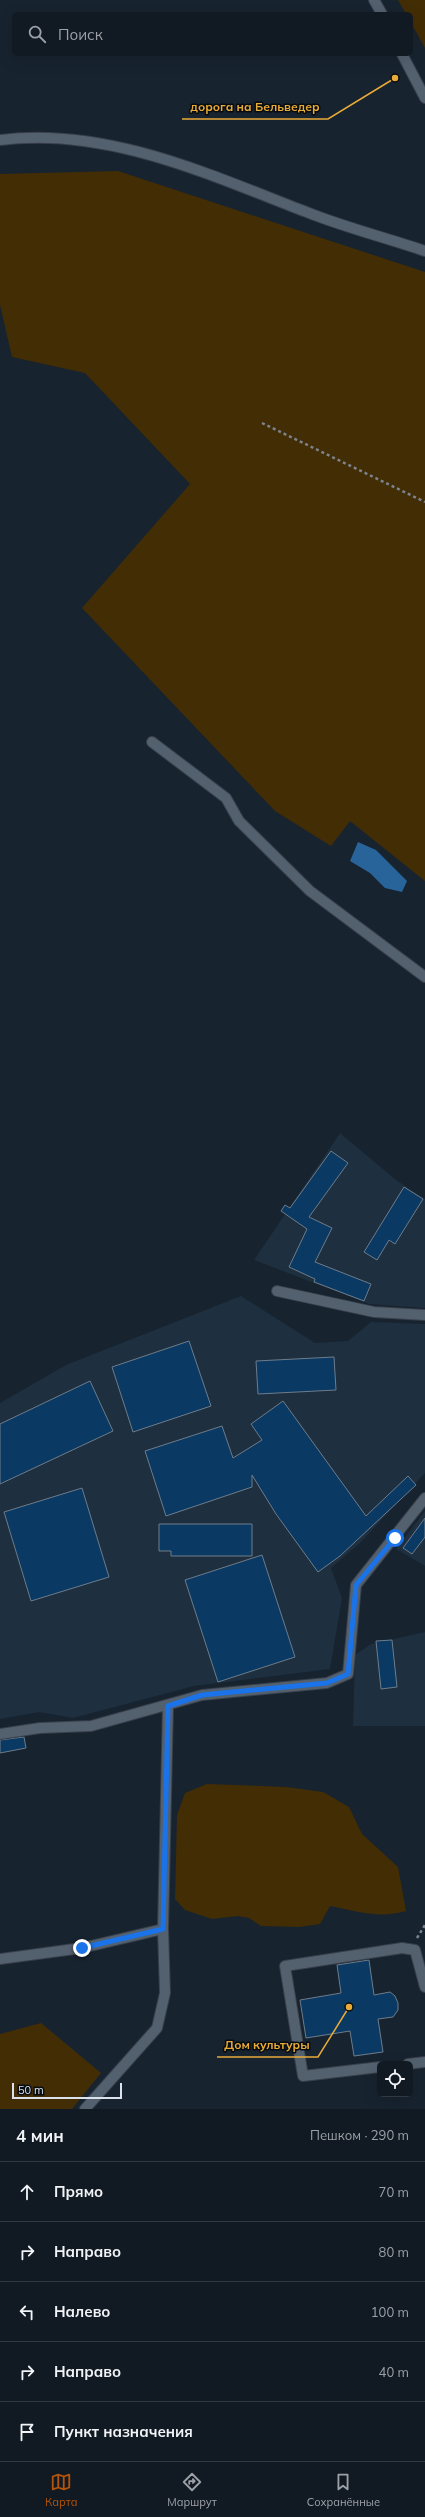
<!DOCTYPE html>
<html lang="ru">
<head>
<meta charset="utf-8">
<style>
	:root { --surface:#111a23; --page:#1a232b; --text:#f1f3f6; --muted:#9ca1a6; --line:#303841; --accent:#b45309 }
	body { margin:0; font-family:Mulish,sans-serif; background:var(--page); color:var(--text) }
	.controls { position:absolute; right:12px; bottom:12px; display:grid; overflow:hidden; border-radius:6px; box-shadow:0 4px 16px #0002 }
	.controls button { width:36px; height:36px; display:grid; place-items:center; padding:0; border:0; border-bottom:1px solid var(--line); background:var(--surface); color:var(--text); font:20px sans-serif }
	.scale { position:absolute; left:12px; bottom:10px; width:110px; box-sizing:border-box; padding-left:4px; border:2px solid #dbe2eb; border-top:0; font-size:11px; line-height:14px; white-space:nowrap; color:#dbe2eb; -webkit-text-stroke:3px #070c11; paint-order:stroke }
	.stop { position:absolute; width:12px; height:12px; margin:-9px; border:3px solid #1a73e8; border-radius:50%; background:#fff }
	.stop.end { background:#1a73e8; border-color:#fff; box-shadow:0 1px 4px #0008 }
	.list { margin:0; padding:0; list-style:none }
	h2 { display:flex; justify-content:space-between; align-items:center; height:52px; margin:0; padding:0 16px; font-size:17px }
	h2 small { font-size:13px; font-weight:400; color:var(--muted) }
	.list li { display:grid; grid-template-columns:26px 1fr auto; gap:12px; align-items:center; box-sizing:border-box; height:60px; padding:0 16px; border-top:1px solid var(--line) }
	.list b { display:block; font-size:15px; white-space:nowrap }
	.list em { font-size:13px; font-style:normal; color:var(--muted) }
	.icon { flex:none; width:22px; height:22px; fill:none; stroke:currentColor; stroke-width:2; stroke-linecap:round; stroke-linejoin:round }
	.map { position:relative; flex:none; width:425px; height:2109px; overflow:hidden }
	.search { position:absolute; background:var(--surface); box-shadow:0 4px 16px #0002; left:12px; right:12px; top:12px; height:44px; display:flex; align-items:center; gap:10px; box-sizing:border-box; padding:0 14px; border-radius:6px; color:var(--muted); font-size:15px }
	.sheet { height:352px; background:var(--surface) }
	nav { display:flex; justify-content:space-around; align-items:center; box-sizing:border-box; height:56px; border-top:1px solid var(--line); background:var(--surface); font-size:11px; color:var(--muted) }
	nav a { display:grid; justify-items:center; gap:2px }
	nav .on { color:var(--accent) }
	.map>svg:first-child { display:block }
	.built { fill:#1e2f3f }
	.green { fill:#432d05 }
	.water { fill:#28649a }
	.building { fill:#0a3a63; stroke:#6e7c8a }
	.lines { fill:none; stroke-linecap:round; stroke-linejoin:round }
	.minor-casing { stroke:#373f4a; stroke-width:12 }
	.path { stroke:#7b848f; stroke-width:2.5; stroke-dasharray:3 3; stroke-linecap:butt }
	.minor { stroke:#53606e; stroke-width:10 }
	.route { stroke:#1a73e8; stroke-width:5 }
	.leader { fill:none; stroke:#e9ab38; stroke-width:1.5 }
	.callout-dot { fill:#e9ab38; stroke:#070c11; stroke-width:1.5 }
	.callout-label { font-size:12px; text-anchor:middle; font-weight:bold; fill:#e9ab38; stroke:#070c11; stroke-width:3; stroke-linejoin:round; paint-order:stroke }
</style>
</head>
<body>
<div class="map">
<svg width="425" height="2109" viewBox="0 0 425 2109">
	<rect width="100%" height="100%" fill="#17232f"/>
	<g class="built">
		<path d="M 340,1133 L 396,1180 L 425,1199 L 425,1308 L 369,1304 L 254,1260 Z"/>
		<path d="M 241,1296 L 315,1343 L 348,1341 L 371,1322 L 425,1324 L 425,1473 L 360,1543 L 331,1568 L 342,1598 L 330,1669 L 194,1686 L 73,1718 L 39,1712 L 0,1719 L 0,1403 L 66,1365 Z"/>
		<path d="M 425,1511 L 425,1566 L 396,1549 Z"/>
		<path d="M 425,1632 L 425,1726 L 353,1726 L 355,1655 L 371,1644 Z"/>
	</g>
	<g class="green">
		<path d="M 398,0 L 425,0 L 425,48 L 411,23 L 411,14 L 406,14 Z"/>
		<path d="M 118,171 L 425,272 L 425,881 L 350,821 L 331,846 L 275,811 L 82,608 L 190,484 L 85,373 L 12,357 L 0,305 L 0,174 Z"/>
		<path d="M 207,1784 L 286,1787 L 323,1792 L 349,1807 L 362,1834 L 398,1867 L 406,1911 C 380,1919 356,1911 330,1906 L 320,1924 L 299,1927 L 261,1926 L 249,1918 L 238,1916 L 212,1919 L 185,1910 L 175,1899 L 177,1815 L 185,1793 Z"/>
		<path d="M 41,2023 L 101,2073 L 72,2109 L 0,2109 L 0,2034 Z"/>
	</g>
	<path class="water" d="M 358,842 L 376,850 L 407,881 L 402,892 L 385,888 L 370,873 L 350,861 Z"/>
	<g class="building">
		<path d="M 331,1151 L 348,1163 L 309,1217 L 332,1228 L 315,1262 L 371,1284 L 364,1301 L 314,1282 L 315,1279 L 289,1267 L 307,1229 L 281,1211 L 285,1205 L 290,1208 Z"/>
		<path d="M 404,1187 L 423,1199 L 395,1244 L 389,1240 L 377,1260 L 364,1252 Z"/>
		<path d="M 189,1341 L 211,1406 L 133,1432 L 112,1367 Z"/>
		<path d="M 334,1357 L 336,1390 L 258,1394 L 256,1361 Z"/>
		<path d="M 90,1381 L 113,1431 L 0,1484 L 0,1424 Z"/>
		<path d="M 283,1401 L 366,1516 L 408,1476 L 416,1485 L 340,1556 L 318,1572 L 276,1514 L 252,1475 L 252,1487 L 166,1516 L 145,1451 L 222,1426 L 233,1458 L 262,1440 L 251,1424 Z"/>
		<path d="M 82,1488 L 109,1577 L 31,1601 L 4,1512 Z"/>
		<path d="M 425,1518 L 425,1537 L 412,1554 L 403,1548 Z"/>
		<path d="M 159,1524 L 252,1524 L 252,1556 L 171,1556 L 171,1551 L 159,1551 Z"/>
		<path d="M 262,1555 L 295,1657 L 218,1682 L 185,1580 Z"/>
		<path d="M 392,1640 L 397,1687 L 381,1689 L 376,1641 Z"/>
		<path d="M 24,1737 L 26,1748 L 0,1753 L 0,1740 Z"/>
		<path d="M 369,1960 L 374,1995 L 390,1992 L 395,1996 L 398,2003 L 398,2010 L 393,2017 L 378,2019 L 383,2052 L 354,2056 L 350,2031 L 306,2038 L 300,2000 L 341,1993 L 337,1965 Z"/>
	</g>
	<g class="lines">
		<defs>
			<g id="minor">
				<path d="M 374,0 L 382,14"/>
				<path d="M 402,54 L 425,98"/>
				<path d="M 0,140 C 107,126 212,176 309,213 C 347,228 387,238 425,251"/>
				<path d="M 152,742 L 226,798 L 239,821 L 310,891 L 425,977"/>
				<path d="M 277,1291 L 374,1312 L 425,1315"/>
				<path d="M 0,1734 L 40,1728 L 91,1726 L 202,1695 L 327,1683 L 348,1674 L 356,1585 L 425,1498"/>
				<path d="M 0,1959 L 82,1948 L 163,1929"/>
				<path d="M 408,2064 L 425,2062"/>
				<path d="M 380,2067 L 303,2076 L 285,1966 L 402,1948 L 415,1950 L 425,1987"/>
				<path d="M 85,2109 L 157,2028 L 165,1993 L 163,1929 L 168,1706"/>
			</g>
		</defs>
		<use href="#minor" class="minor-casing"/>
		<g class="path">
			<path d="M 262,423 L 425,502"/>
			<path d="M 417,1938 L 425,1925"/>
		</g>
		<use href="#minor" class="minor"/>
	</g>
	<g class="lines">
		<path class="route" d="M 82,1948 L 163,1929 L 168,1706 L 202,1695 L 327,1683 L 348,1674 L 356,1585 L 395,1538"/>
	</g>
	<path class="leader" d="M395 78L328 119H182M349 2007L318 2057H217"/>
	<g class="callout-dot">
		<circle cx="395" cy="78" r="4"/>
		<circle cx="349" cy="2007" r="4"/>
	</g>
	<g class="callout-label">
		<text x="255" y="111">дорога на Бельведер</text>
		<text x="267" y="2049">Дом культуры</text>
	</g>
</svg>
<div class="controls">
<button><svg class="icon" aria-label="locate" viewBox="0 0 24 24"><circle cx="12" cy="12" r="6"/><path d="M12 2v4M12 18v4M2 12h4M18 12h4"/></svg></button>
</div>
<div class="scale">50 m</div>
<div class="stop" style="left:395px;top:1538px"></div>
<div class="stop end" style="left:82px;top:1948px"></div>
<div class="search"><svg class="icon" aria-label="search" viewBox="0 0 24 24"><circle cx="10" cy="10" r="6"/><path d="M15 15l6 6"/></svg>Поиск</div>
</div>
<section class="sheet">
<h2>4 мин<small>Пешком · 290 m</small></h2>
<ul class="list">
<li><svg class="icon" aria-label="ahead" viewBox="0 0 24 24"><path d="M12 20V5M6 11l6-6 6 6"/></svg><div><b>Прямо</b></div><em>70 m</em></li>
<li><svg class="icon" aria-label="right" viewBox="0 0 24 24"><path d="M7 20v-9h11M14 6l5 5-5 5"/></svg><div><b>Направо</b></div><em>80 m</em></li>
<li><svg class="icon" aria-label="left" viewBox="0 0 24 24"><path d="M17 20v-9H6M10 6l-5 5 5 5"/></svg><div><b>Налево</b></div><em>100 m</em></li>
<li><svg class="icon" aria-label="right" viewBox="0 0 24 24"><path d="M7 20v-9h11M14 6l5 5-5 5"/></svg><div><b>Направо</b></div><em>40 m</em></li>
<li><svg class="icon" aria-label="arrive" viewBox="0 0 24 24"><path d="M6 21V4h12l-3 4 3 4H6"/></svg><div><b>Пункт назначения</b></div></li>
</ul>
</section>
<nav>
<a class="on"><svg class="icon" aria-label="map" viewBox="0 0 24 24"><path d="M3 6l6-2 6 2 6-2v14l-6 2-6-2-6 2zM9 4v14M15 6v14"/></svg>Карта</a>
<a><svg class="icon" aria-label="directions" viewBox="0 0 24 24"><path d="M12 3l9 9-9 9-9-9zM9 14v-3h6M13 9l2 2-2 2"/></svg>Маршрут</a>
<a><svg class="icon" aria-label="saved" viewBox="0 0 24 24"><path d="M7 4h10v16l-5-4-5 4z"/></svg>Сохранённые</a>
</nav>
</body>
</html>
